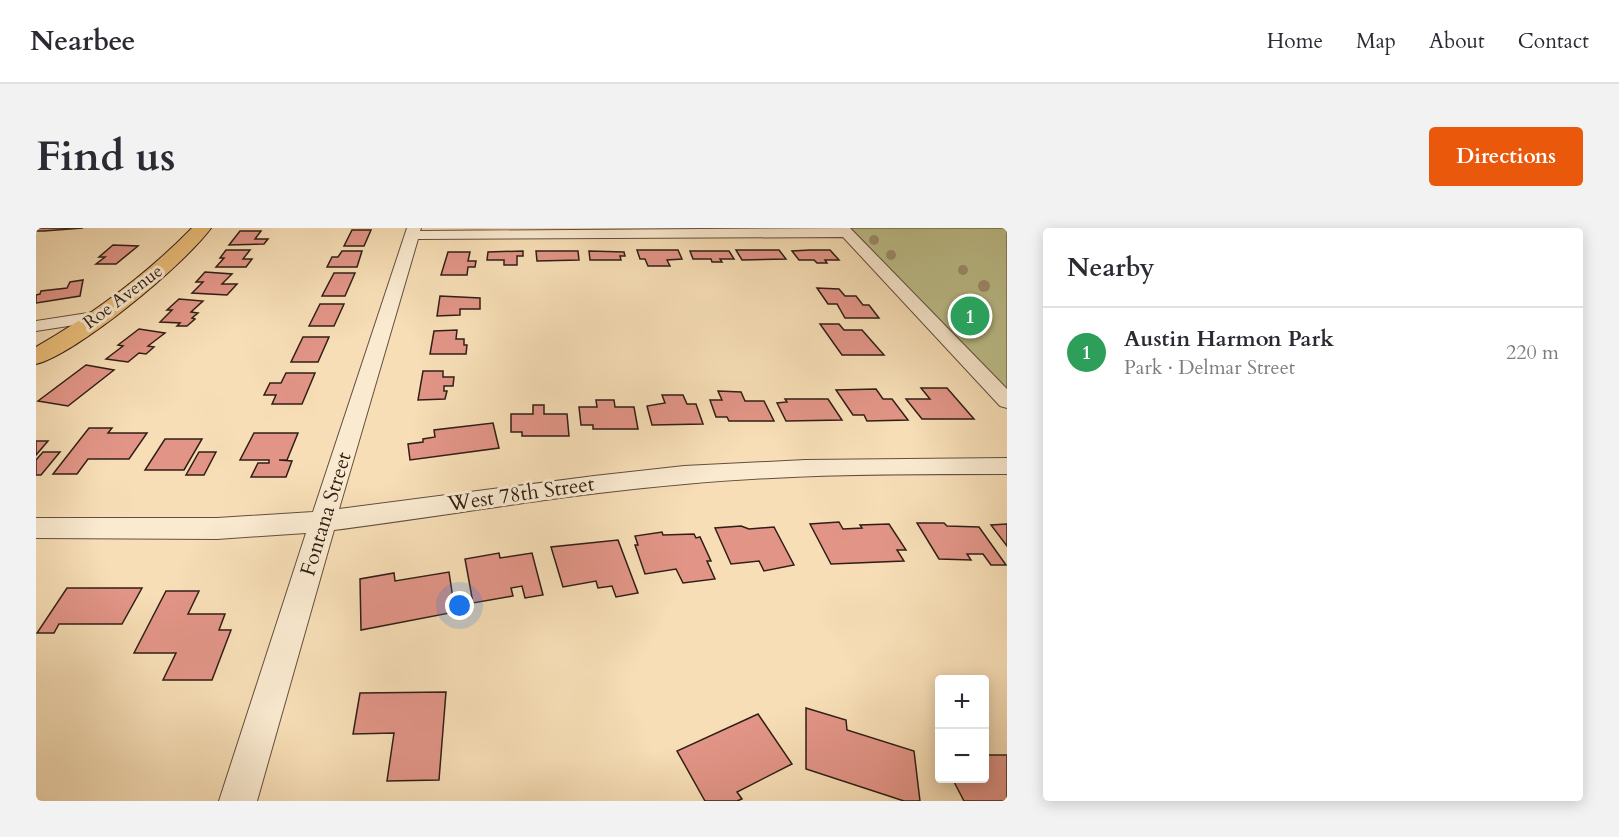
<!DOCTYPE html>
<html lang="en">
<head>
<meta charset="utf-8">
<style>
	:root { --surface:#fff; --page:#f2f2f3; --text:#2b2b33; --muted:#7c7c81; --line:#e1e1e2; --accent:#ea580c }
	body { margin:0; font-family:Cardo,serif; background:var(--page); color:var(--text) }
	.controls { position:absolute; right:18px; bottom:18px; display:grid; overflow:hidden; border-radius:6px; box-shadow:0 3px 15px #0003 }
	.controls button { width:54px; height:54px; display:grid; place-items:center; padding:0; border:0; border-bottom:2px solid var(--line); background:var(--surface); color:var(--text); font:30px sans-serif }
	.you { position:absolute; left:424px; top:378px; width:21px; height:21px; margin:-15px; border:4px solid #fff; border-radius:50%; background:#1a73e8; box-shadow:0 0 0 9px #1a73e833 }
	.badge { display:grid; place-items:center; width:39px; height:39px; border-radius:50%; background:var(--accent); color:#fff; font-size:20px; font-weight:700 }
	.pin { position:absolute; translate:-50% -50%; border:3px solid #fff; box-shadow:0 2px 6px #0006 }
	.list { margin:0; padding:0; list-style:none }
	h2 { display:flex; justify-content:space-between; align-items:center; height:78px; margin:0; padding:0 24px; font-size:26px }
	h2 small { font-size:20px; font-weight:400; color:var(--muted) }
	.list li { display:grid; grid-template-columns:39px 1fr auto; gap:18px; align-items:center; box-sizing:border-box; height:90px; padding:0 24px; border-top:2px solid var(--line) }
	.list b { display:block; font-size:22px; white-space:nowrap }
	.list p { margin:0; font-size:20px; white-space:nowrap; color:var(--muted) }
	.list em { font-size:20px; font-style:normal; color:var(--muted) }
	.map { position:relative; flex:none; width:971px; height:573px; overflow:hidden; border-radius:6px }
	header { display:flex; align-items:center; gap:36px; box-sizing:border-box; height:84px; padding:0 30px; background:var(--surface); border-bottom:2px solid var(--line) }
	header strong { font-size:28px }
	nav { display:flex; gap:33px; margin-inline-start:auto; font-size:21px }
	.intro { display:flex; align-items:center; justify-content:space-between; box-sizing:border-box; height:144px; padding:0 36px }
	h1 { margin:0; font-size:42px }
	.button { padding:15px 27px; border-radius:6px; background:var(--accent); color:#fff; font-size:21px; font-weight:700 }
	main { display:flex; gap:36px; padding:0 36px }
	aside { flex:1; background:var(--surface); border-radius:6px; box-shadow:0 3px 15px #0003 }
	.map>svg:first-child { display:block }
	.green { fill:#bec18d; stroke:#787052; stroke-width:1.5 }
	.building { fill:#e29587; stroke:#311f16; stroke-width:1.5 }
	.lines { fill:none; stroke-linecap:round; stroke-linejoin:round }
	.minor-casing { stroke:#624f3e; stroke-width:2 }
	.major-casing { stroke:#311f16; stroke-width:2 }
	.minor { fill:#faead0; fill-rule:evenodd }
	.major { fill:#ecbf7b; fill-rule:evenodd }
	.tree { fill:#a19072 }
	.labels { text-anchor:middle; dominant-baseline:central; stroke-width:6; stroke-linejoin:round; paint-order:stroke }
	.far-street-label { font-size:18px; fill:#311f16; stroke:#faead0 }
	.street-label { font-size:21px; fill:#311f16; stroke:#faead0 }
</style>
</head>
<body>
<header>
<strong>Nearbee</strong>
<nav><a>Home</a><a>Map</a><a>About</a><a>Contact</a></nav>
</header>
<div class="intro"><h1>Find us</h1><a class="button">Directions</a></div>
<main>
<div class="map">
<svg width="971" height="573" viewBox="0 0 971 573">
	<rect width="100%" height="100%" fill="#f7deb6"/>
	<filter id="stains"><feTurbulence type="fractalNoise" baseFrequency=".00333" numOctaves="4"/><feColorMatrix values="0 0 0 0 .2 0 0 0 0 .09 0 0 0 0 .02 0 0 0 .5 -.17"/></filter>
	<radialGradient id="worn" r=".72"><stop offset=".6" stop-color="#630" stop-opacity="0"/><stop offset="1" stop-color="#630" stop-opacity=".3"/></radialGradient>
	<path class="green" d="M 814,0 L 971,0 L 971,164 L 825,11 Z"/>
	<g class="building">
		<path d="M 0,0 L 47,0 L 8,3 L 0,3 Z"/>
		<path d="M 316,2 L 335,2 L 328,18 L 308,18 Z"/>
		<path d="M 204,3 L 225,3 L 219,11 L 232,11 L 228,16 L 193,17 Z"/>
		<path d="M 77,17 L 102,18 L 80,36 L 60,36 L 69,29 L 63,29 Z"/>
		<path d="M 190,22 L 214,22 L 207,31 L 216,31 L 210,39 L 180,39 L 188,30 L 184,30 Z"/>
		<path d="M 601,22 L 642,22 L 646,31 L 631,32 L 634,38 L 612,38 L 609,31 L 604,31 Z"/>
		<path d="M 700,22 L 743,22 L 750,31 L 706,32 Z"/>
		<path d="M 774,22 L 794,22 L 803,32 L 789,32 L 791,35 L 781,35 L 778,32 L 763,32 L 756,23 Z"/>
		<path d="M 306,23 L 326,23 L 321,39 L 291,39 L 296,29 L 302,29 Z"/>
		<path d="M 487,23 L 487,28 L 481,28 L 481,37 L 468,37 L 468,32 L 451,32 L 452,24 Z"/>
		<path d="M 500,23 L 542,23 L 543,32 L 501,33 Z"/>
		<path d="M 553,23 L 588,24 L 589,28 L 584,28 L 585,32 L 554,32 Z"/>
		<path d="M 654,23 L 693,23 L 698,31 L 684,31 L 686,34 L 676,34 L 675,31 L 657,31 Z"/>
		<path d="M 412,24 L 434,24 L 432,33 L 440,33 L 439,39 L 432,39 L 431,47 L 405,47 Z"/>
		<path d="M 169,44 L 196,46 L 186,56 L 201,56 L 191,67 L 156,65 L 167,54 L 160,54 Z"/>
		<path d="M 298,45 L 319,45 L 309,68 L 286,68 Z"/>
		<path d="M 47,52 L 44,68 L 0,75 L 0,67 L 4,66 L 5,63 L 31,60 L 34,54 Z"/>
		<path d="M 781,60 L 803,61 L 809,68 L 820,68 L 827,77 L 833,77 L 843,90 L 809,90 L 801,76 L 792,76 Z"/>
		<path d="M 404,68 L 444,70 L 444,81 L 424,81 L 424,87 L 401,88 Z"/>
		<path d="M 143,71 L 167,73 L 155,84 L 162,85 L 156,90 L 159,91 L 151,98 L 141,98 L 144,95 L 124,94 L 136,82 L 131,82 Z"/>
		<path d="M 284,76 L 308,76 L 298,98 L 273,98 Z"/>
		<path d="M 784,96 L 803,96 L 808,102 L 826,102 L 848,127 L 806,127 Z"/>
		<path d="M 103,101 L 129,105 L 112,118 L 118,119 L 110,126 L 103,125 L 92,134 L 70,131 L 87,118 L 82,117 Z"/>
		<path d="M 421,102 L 420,111 L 428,111 L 428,117 L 431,117 L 430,126 L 394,126 L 398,103 Z"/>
		<path d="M 267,109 L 293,109 L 282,134 L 255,134 Z"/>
		<path d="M 50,137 L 78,142 L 32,178 L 2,173 Z"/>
		<path d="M 387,143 L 407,143 L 407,149 L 418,149 L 417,158 L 408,158 L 408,163 L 411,163 L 409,171 L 382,172 Z"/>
		<path d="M 250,145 L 279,145 L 266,176 L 236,176 L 240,167 L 228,167 L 234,155 L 245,155 Z"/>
		<path d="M 885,160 L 911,160 L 938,191 L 886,191 L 870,171 L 894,171 Z"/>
		<path d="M 840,161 L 847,171 L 856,171 L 872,192 L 831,193 L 828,187 L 817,187 L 800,162 Z"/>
		<path d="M 682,163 L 705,164 L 709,173 L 728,173 L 738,193 L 693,193 L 691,189 L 680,189 L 674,172 L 686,172 Z"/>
		<path d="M 626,167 L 647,167 L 651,176 L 660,176 L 667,196 L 616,197 L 611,178 L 629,175 Z"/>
		<path d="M 749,171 L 792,171 L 806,192 L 750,193 L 741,175 L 751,174 Z"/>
		<path d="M 560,172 L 578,172 L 579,179 L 598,179 L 602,201 L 557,201 L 557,197 L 545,197 L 543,179 L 561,179 Z"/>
		<path d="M 497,177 L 508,177 L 508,186 L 531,186 L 533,208 L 486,208 L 486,204 L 475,204 L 475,186 L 497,186 Z"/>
		<path d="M 457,195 L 463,220 L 374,232 L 372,216 L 387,214 L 387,211 L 399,209 L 398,202 Z"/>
		<path d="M 53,200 L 76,200 L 72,205 L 111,205 L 93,231 L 52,231 L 41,246 L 17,246 Z"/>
		<path d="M 218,205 L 262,205 L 251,232 L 243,232 L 256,233 L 250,249 L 215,249 L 222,235 L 233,235 L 233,232 L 204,232 Z"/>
		<path d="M 129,211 L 166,211 L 148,242 L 109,242 Z"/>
		<path d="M 0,213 L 12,213 L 0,227 Z"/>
		<path d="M 7,224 L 24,224 L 5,247 L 0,247 L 0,232 Z"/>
		<path d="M 163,224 L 180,224 L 168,247 L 150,247 Z"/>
		<path d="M 803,294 L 807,301 L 826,300 L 824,297 L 853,296 L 870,322 L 861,322 L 868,333 L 795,336 L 774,296 Z"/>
		<path d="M 881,295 L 908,295 L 911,298 L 943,299 L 970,337 L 955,337 L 947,326 L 931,326 L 935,332 L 903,331 Z"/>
		<path d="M 971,296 L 971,318 L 955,297 Z"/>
		<path d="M 705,298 L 713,301 L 738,299 L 758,337 L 728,343 L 723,333 L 695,336 L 679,300 Z"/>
		<path d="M 626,304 L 627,307 L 658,306 L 660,310 L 664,309 L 675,333 L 671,333 L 679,351 L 647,355 L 640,341 L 609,346 L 599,317 L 602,317 L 599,308 Z"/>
		<path d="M 582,312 L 602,365 L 580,369 L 576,358 L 562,360 L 560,353 L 527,359 L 515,319 Z"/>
		<path d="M 463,325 L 464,330 L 496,325 L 507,367 L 489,370 L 486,358 L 475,360 L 477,368 L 437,375 L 429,331 Z"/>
		<path d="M 413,344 L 419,384 L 325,402 L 324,351 L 358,345 L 359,353 Z"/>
		<path d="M 31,360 L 106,360 L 86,396 L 23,396 L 18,405 L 1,405 Z"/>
		<path d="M 130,363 L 163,363 L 152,386 L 189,386 L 183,402 L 195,402 L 176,452 L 127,452 L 140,425 L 98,425 Z"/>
		<path d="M 410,464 L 403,552 L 351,553 L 358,505 L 317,506 L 324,465 Z"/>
		<path d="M 770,480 L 810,492 L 811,502 L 878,523 L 884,573 L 868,573 L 770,541 Z"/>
		<path d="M 722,486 L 756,536 L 701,564 L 706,571 L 701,573 L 669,573 L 641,523 Z"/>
		<path d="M 948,527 L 971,527 L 971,573 L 928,573 L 916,550 L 948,550 Z"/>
	</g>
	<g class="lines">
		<defs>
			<g id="minor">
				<path d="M 371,0 L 385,0 L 384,3 L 814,0 L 971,161 L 971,180 L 964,178 L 807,9 L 382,11 L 303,281 L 558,248 L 648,238 L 769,232 L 971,230 L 971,246 C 864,246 756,246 649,256 C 531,266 415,287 298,302 L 221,573 L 183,573 L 270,305 L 181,311 L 0,310 L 0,290 L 181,290 L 277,284 Z"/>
				<path d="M 65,83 L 71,84 L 74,88 L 71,92 L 0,103 L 0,93 Z"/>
			</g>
			<path id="major" d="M 156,0 L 175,0 C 149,36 41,126 0,136 L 0,119 C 57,86 110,47 156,0 Z"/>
		</defs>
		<use href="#minor" class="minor-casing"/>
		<use href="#major" class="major-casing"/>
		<use href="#minor" class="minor"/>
		<use href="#major" class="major"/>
	</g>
	<g class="tree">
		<circle cx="838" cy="12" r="5"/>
		<circle cx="855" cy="27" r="5"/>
		<circle cx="927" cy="42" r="5"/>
		<circle cx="948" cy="58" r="6"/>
	</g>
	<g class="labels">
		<g class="far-street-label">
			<text transform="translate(87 69) rotate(-37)">Roe Avenue</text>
		</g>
		<g class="street-label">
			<text transform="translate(485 266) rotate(-8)">West 78th Street</text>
			<text transform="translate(290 286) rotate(-73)">Fontana Street</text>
		</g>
	</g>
	<rect width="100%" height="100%" filter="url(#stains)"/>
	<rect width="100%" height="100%" fill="url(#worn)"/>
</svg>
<div class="controls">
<button>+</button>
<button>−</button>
</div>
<div class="you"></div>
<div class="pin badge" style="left:934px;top:88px;background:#2e9e5b">1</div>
</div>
<aside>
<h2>Nearby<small></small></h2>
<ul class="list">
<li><span class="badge" style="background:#2e9e5b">1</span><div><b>Austin Harmon Park</b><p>Park · Delmar Street</p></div><em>220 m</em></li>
</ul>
</aside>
</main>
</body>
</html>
